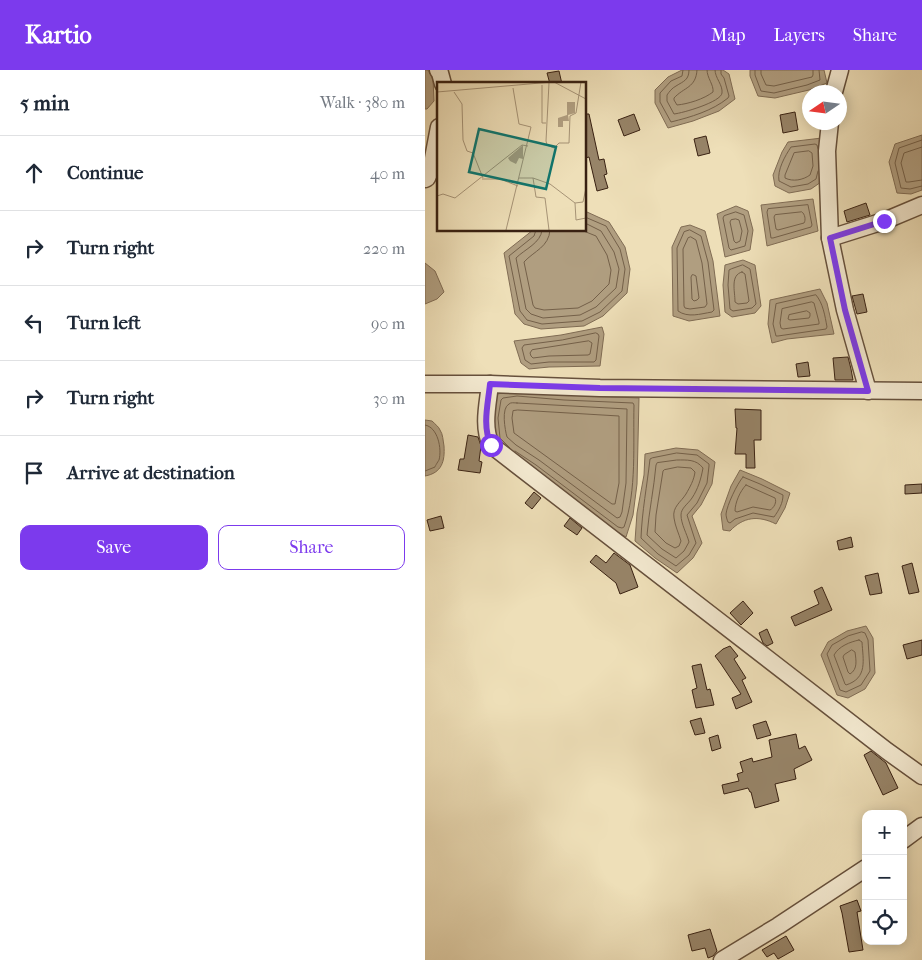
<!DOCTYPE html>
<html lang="en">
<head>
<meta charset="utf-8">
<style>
	:root { --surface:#fff; --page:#f6f6f7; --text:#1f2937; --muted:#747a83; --line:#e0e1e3; --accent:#7c3aed }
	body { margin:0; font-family:"IM FELL French Canon",serif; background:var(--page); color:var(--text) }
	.controls { position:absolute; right:15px; bottom:15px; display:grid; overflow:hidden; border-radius:10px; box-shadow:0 2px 12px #0003 }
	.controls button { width:45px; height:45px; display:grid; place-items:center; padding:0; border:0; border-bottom:1px solid var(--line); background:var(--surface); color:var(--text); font:25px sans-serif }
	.compass { position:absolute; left:377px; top:15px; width:45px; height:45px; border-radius:50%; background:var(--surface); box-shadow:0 2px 12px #0003; rotate:257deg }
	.stop { position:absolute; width:15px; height:15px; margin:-11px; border:4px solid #7c3aed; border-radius:50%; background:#fff }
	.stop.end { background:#7c3aed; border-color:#fff; box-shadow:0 1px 5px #0008 }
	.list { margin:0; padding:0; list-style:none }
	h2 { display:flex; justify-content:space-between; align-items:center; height:65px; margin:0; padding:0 20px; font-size:21px }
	h2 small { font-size:16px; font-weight:400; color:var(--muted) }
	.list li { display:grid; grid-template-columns:32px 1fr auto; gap:15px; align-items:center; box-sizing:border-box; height:75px; padding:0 20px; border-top:1px solid var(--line) }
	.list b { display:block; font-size:19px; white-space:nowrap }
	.list em { font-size:16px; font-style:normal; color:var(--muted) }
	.actions { display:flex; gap:10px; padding:15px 20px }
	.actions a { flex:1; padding:11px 0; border:1px solid var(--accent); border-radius:10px; text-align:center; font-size:18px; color:var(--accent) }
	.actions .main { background:var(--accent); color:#fff }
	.icon { flex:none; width:28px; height:28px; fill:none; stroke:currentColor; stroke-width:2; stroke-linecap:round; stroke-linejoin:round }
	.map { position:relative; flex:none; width:497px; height:890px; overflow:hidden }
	header { display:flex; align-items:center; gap:30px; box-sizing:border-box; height:70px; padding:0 25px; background:var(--accent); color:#fff }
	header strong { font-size:24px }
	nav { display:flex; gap:28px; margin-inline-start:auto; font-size:18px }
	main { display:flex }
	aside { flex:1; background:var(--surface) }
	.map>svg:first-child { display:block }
	.water { fill:#b09e80; stroke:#806c54 }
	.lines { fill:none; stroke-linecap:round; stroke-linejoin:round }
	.shore { stroke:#746049; stroke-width:1 }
	.building { fill:#978468; stroke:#392112 }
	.minor-casing { stroke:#66503c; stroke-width:19 }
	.minor { stroke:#f4ead1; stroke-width:16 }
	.route { stroke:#7c3aed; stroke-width:6 }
	.inset-road { fill:none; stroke:#a69376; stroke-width:1 }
	.view { fill:#0f766e; fill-opacity:0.15; stroke:#0f766e; stroke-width:2.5 }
	.inset-edge { fill:none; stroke:#392112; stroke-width:2.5 }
</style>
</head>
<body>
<header>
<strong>Kartio</strong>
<nav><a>Map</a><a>Layers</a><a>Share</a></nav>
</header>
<main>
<aside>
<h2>5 min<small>Walk · 380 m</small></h2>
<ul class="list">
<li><svg class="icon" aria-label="ahead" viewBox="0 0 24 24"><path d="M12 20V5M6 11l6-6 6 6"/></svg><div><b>Continue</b></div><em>40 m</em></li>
<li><svg class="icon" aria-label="right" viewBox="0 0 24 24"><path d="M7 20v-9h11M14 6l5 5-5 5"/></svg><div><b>Turn right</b></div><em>220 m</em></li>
<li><svg class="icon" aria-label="left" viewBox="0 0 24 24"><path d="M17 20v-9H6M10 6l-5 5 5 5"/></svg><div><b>Turn left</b></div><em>90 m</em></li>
<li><svg class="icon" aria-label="right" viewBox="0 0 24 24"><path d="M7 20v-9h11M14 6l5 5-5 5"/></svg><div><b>Turn right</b></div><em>30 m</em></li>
<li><svg class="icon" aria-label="arrive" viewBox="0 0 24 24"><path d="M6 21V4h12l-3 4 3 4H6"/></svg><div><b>Arrive at destination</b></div></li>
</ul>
<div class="actions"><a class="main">Save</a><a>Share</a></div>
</aside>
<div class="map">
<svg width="497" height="890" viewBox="0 0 497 890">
	<rect width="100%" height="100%" fill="#eedfb8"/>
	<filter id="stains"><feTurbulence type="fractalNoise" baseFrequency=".004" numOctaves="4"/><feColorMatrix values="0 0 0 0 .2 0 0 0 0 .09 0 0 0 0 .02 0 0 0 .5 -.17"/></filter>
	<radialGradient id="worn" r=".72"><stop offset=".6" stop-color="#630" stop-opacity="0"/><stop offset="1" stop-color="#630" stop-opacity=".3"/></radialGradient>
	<g class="water">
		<path d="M 0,0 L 3,0 L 8,9 L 9,31 L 2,39 L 0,39 Z"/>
		<path d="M 257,0 L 298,0 L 304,4 L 310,29 L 294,41 L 268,51 L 243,58 L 230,33 L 230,20 L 243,7 Z"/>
		<path d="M 325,0 L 399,0 L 402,13 L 384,20 L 350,28 L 333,26 L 325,6 Z"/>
		<path d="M 497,65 L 497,120 L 486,124 L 472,123 L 464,92 L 470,74 Z"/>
		<path d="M 397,68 L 396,112 L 386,119 L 364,123 L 350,116 L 348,105 L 357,82 L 363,72 Z"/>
		<path d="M 388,129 L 393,161 L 342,176 L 336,135 Z"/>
		<path d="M 311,136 L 323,141 L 328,160 L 325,180 L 300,187 L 292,144 Z"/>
		<path d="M 160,142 L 162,142 L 184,152 L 200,177 L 205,199 L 202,223 L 178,246 L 159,256 L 116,259 L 99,254 L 90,244 L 79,183 L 108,160 L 160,160 Z"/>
		<path d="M 265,155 L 280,161 L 288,191 L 295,246 L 264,251 L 248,246 L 247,177 L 256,157 Z"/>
		<path d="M 318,190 L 330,195 L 336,236 L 330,243 L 307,247 L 300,242 L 298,215 L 300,195 Z"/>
		<path d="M 0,193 L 10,201 L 19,222 L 12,229 L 0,234 Z"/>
		<path d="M 395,219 L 402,233 L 409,264 L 362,269 L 347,273 L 343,254 L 345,230 Z"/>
		<path d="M 177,257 L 179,264 L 175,296 L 124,297 L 104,299 L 96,293 L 89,271 L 136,265 Z"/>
		<path d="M 92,321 L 139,325 L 214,328 L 212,414 L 208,445 L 201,467 L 191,461 L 170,445 L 135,420 L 70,372 L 68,347 L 72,324 Z"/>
		<path d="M 0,350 L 7,351 C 10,354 14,357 15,360 C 18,364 18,371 19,376 C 20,391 17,403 0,406 Z"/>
		<path d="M 251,378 L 273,380 L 290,392 L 287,414 L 276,435 L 267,446 L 277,473 L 268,488 L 252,503 L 230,488 L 210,471 L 212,443 L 219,405 L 220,384 Z"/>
		<path d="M 315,400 L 337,409 L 365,423 L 360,438 L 351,454 C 333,445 318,447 305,461 L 298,460 L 296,444 L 306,416 Z"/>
		<path d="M 441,556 L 448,568 L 450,603 L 440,619 L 423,628 L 412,625 L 396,585 L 403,572 L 422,561 Z"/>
	</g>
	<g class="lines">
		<g class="shore">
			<path d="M 258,0 L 257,6 L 246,11 L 235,23 L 235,32 L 246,52 C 266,47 287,41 303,28 L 304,26 L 299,8 L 296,4 L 296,0"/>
			<path d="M 264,0 C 264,10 259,11 251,16 C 247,18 244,22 242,25 L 242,31 L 249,44 C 258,43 296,32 297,23 C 298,15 290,8 290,0"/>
			<path d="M 272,0 C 271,18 259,17 249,28 L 249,30 L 252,35 C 263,34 279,29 288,22 C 289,15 282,8 282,0"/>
			<path d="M 330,0 L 330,5 L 336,21 L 349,23 L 382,15 L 395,10 L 394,0"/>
			<path d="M 336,0 L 336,4 L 341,15 L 349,16 L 387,7 L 388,5 L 388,0"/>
			<path d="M 497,70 L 474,78 L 470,93 L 476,118 L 485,119 L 497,116"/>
			<path d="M 497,77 L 479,83 L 476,93 L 481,112 L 484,112 L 497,110"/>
			<path d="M 393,79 L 392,75 L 390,74 L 366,77 C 360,86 352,100 354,111 L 366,117 L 383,114 L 391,109 L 393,101"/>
			<path d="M 384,81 L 387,83 L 388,96 L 385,105 C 378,110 368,112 360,108 L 360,105 L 369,83 Z"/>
			<path d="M 383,135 L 387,155 L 386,157 L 348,168 L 346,168 L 342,142 L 343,139 Z"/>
			<path d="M 311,142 L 319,145 L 323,161 L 320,176 L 306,180 L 304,178 L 298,148 L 299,146 Z"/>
			<path d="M 377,142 C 380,144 381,150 379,153 L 353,160 L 351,159 L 349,147 L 350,145 Z"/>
			<path d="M 311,149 L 314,150 L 317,161 L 315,171 L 311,173 L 309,171 L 305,152 L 306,150 Z"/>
			<path d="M 111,160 L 109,166 L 84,186 L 95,241 L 102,250 L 117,254 L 157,251 L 175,242 L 197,221 L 200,199 L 195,179 L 181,156 L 160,147"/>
			<path d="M 117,160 C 116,173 100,179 91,188 L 101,239 L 106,244 L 118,248 L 155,245 L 171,237 L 191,218 L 194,199 L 189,182 L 176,161 L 160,153"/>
			<path d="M 125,160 C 124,177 109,181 99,192 L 108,235 L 110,238 L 119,240 L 153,238 L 167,231 L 184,214 L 186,200 L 182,185 L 171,166 L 156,160"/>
			<path d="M 265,160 L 276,166 L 283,192 L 289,240 L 287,242 C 275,244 263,248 253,241 L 252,178 L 259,162 Z"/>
			<path d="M 266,167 L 271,170 L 277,193 L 282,234 L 280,237 L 265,239 L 260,238 L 259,236 L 258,179 L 263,168 Z"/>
			<path d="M 318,195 L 325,199 L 331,234 L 327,238 L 308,241 L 305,239 L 303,215 L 304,200 L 306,199 Z"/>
			<path d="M 317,202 L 320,204 L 324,231 L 322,233 L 313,234 L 310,232 C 310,221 305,205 317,202 Z"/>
			<path d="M 269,205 L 271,206 L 274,228 L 272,230 L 269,231 L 267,229 L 266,207 L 267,205 Z"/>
			<path d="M 391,225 C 398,233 400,246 402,257 L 401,259 L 353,266 L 351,266 L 348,254 L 351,234 Z"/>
			<path d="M 387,232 L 389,233 L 394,252 L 394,254 L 358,259 L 356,258 L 355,253 L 357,239 Z"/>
			<path d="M 382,241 L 385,243 L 385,246 L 384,248 L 365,250 L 363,249 L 364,245 Z"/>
			<path d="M 171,263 L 173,264 L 174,266 L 171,290 L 169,292 L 124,292 L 106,294 L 100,290 L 97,278 L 99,275 L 137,270 Z"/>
			<path d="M 164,271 L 167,273 L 165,284 L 163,285 L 124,286 L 108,288 L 106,286 L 105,283 L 107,280 Z"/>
			<path d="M 92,333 L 202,339 L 201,413 L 197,442 L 195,447 L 192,448 L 114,390 L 91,375 L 82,367 C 80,360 76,338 84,334 C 86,332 89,333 92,333 Z"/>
			<path d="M 93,340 L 194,346 L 194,413 L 190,434 L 187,434 L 89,363 L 87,348 L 88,341 Z"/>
			<path d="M 0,355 C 13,357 17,379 14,390 C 14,390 10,396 10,397 L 0,401"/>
			<path d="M 85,378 L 75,368 L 73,348 L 76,330 L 78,328 L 92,326 L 139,330 L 208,333 L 209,335 C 208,373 212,421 199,457 L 197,458 L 193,457 L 111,395 L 90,381"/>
			<path d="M 252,383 L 272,385 L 284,394 L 284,396 L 282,413 L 272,433 L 262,445 L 271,473 L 264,485 L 251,496 L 233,484 L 216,468 C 217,441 222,416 225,389 L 227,388 Z"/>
			<path d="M 252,390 C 262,390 271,389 278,398 C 276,409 273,419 267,428 C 263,434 256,438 256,445 C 256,454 262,464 264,472 L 259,481 L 251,488 L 237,479 L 222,465 C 224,441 229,418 231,395 L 232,393 Z"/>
			<path d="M 253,397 L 266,398 L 270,402 C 269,410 265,417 261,424 C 256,432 247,437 249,448 C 250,456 254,464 256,471 L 254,476 L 250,478 L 241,473 L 230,462 L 231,445 L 238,401 L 239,400 Z"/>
			<path d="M 318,407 L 335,414 L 358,425 C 358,433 354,440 349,447 L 328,443 L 310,449 L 305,453 L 303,452 C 302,450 301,446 301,444 C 302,435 312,414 318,407 Z"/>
			<path d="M 321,415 L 350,428 C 352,432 349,438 345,440 L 328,437 L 312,442 L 310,441 C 310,433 315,421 321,415 Z"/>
			<path d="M 437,562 L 440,563 L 443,570 L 445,601 L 436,615 L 421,622 L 415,620 L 402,584 L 407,575 L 423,566 Z"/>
			<path d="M 434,570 L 437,572 C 438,590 443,608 421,615 L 420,614 L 409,585 C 414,576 425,572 434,570 Z"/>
			<path d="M 427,580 L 430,582 C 431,590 433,599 425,604 L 423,602 L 418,587 L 419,585 Z"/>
		</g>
	</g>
	<g class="building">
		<path d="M 134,1 L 137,14 L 125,14 L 122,3 Z"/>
		<path d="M 370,42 L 373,60 L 358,63 L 355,45 Z"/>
		<path d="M 160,44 L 164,44 L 174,90 L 179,89 L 182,104 L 179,105 L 183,118 L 172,121 L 164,87 L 160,88 Z"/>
		<path d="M 209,44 L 215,60 L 199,66 L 193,50 Z"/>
		<path d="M 281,66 L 285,83 L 273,86 L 269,69 Z"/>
		<path d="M 441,133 L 445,145 L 422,152 L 419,141 Z"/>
		<path d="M 438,224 L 442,242 L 432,244 L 427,226 Z"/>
		<path d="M 423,287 L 426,299 L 428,310 L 410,310 L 408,288 Z"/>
		<path d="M 383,292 L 385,306 L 373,307 L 371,294 Z"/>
		<path d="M 310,339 L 336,340 L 336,370 L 329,370 L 330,398 L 321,398 L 321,384 L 310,384 L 312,358 L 311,358 Z"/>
		<path d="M 43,365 L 53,367 L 56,376 L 54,391 L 57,392 L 55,403 L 33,400 L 35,389 L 39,389 Z"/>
		<path d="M 497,414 L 497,423 L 480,424 L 480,415 Z"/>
		<path d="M 109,422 L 116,428 L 107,439 L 100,433 Z"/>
		<path d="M 16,446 L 19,458 L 5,461 L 2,450 Z"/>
		<path d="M 145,448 L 157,458 L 152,465 L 139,456 Z"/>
		<path d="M 426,467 L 428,477 L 414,480 L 412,471 Z"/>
		<path d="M 189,483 L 205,495 L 213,517 L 195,524 L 191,513 L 165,492 L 171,485 L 181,493 Z"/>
		<path d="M 487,493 L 494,522 L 484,524 L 477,496 Z"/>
		<path d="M 453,503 L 457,523 L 445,525 L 440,506 Z"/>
		<path d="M 397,517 L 407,540 L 370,556 L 366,547 L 394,534 L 389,521 Z"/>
		<path d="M 318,531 L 328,543 L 316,555 L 305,543 Z"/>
		<path d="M 342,559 L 348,573 L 342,576 L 338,573 L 334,563 Z"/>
		<path d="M 497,570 L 497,585 L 482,589 L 478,575 Z"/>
		<path d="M 305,576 L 313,586 L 309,589 L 321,608 L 317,610 L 327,632 L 311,639 L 307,628 L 316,624 L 296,594 L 290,586 L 298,579 Z"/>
		<path d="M 276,594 L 282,620 L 285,619 L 289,635 L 271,638 L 267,620 L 272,618 L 267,596 Z"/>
		<path d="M 276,648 L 280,663 L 270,665 L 265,651 Z"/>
		<path d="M 341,651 L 346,665 L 332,669 L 328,655 Z"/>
		<path d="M 371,664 L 374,679 L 380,676 L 387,690 L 369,699 L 371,709 L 350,714 L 354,731 L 330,738 L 326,722 L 325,722 L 323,718 L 299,724 L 297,715 L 314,711 L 312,704 L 318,702 L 315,692 L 327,688 L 328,692 L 347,687 L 344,670 Z"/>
		<path d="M 293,665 L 296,678 L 287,681 L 284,668 Z"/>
		<path d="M 446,681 L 461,693 L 473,718 L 458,725 L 439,685 Z"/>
		<path d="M 432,830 L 436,841 L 432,842 L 438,880 L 424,882 L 417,843 L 415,836 Z"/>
		<path d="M 285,859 L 292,881 L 288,886 L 283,888 L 280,878 L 267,881 L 263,865 Z"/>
		<path d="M 361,866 L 369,880 L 353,889 L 349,883 L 342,887 L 337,880 Z"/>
	</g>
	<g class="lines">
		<defs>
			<g id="minor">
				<path d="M 13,0 L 15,3 L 18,14"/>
				<path d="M 409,22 L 415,0"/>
				<path d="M 405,52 L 402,81 L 405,168 L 420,240 L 443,321"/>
				<path d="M 0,109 L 2,108 L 6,99 L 14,57"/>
				<path d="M 405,168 L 459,151 L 497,135"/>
				<path d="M 0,314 L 65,314 L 175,318 L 497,321"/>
				<path d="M 65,314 C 63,334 57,356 66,375 L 462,681 L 497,706"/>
				<path d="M 478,770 L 497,756"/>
				<path d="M 297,890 L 353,856 L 441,798"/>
			</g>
		</defs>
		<use href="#minor" class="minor-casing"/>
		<use href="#minor" class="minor"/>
	</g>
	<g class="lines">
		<path class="route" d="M 66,375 C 57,356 63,334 65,314 L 175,318 L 443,321 L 420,240 L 405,168 L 459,151"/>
	</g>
	<g transform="translate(12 12)">
		<rect width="149" height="149" fill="#eedfb8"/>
		<path d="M 130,20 L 138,20 L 138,31 L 131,33 L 132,39 L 126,39 L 126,45 L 121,45 L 121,36 L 130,33 ZM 86,63 L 86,77 L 82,76 L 79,82 L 73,79 L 71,76 Z" fill="#b09e80"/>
		<path class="inset-road" d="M 117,0 L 149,17M 112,1 L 109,59 L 110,63 L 117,66 L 122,61 L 132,61 L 133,34 L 139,31 L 144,0M 105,3 L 105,41 L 109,41M 0,10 L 115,0M 17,10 L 25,22 L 26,58 L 30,69 L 36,71 L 46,96M 82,96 L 96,96 L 113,102 L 138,121 L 139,138 L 149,136M 96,96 L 99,115 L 108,116 L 112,148M 45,97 L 63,97 L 81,104M 0,114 L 6,112 L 18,116 L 85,63 L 91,64M 138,121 L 146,120 L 149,106M 69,148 L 94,45 L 82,42 L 76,6"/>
		<path class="view" d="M 42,47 L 119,65 L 109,107 L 32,90 Z"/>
		<rect width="149" height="149" class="inset-edge"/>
	</g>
	<rect width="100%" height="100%" filter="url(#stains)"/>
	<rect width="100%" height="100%" fill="url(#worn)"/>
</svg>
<div class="controls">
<button>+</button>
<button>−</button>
<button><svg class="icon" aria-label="locate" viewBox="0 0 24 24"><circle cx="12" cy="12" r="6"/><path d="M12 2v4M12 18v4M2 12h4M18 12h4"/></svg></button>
</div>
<svg class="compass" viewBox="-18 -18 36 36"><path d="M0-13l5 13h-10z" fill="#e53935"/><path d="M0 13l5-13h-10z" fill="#747a83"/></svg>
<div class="stop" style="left:66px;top:375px"></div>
<div class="stop end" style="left:459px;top:151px"></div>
</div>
</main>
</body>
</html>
